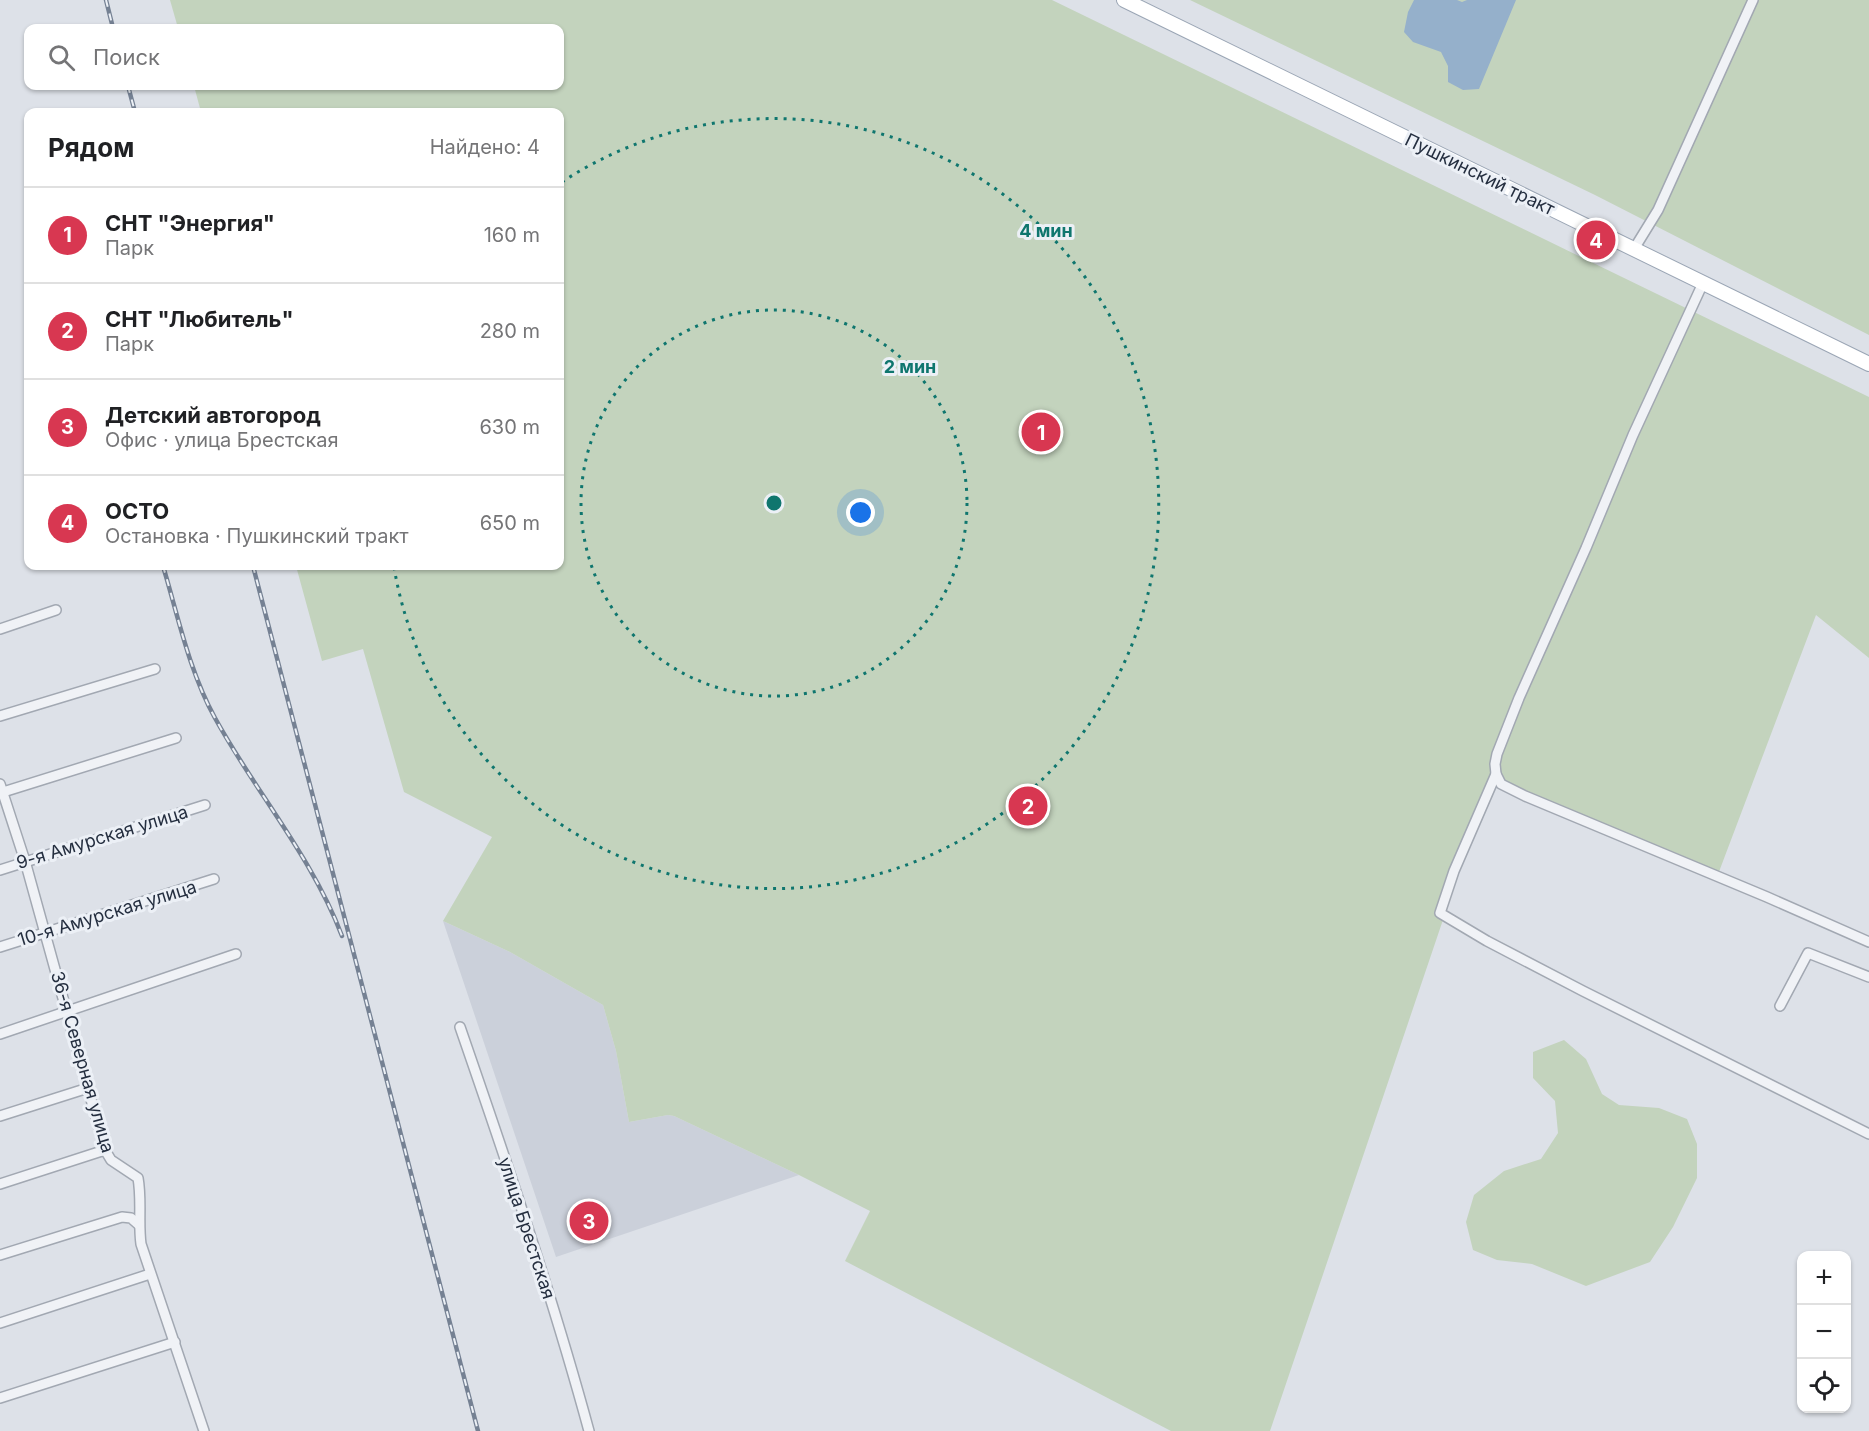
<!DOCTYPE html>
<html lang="ru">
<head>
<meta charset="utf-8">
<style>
	:root { --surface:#fff; --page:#f6f6f6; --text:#202124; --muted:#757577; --line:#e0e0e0; --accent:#d83751 }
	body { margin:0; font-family:Inter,sans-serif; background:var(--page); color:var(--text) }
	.controls { position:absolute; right:18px; bottom:18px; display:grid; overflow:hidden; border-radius:12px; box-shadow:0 2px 4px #0004 }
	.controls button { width:54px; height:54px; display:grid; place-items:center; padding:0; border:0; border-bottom:2px solid var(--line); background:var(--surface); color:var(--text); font:30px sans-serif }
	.you { position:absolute; left:861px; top:513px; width:21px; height:21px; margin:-15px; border:4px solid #fff; border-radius:50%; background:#1a73e8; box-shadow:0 0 0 9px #1a73e833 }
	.badge { display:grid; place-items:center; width:39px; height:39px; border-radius:50%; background:var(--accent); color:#fff; font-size:20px; font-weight:700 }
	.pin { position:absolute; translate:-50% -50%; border:3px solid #fff; box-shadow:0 2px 6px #0006 }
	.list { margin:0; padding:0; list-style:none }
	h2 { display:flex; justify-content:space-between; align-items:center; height:78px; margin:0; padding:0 24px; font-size:26px }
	h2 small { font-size:20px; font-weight:400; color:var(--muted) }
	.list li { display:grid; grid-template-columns:39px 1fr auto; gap:18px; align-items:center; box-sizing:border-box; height:96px; padding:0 24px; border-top:2px solid var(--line) }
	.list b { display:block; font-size:22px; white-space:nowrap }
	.list p { margin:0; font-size:20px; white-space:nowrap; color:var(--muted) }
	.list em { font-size:20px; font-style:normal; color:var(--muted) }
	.icon { flex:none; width:33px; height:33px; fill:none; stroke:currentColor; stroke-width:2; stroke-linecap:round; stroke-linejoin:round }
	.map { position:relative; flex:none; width:1869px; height:1431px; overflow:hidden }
	.search { position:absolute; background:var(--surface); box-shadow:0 2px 4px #0004; left:24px; top:24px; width:540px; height:66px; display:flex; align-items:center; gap:15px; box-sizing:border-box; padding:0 21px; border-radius:12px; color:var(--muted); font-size:22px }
	.panel { position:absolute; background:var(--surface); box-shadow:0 2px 4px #0004; left:24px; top:108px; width:540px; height:462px; border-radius:12px }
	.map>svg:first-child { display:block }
	.built { fill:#cbd0da }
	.green { fill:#c3d3bd }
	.water { fill:#95b0cb }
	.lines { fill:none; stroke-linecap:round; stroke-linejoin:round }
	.street-casing { stroke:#a2a8b2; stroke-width:12 }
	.primary-casing { stroke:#9ba6b5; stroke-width:16 }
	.street { stroke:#f0f2f6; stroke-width:9 }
	.primary { stroke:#fff; stroke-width:14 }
	.rail-casing { stroke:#758193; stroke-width:4.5 }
	.rail { stroke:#ecf0f6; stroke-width:2; stroke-dasharray:7; stroke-linecap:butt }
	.ring { fill:none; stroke:#0f766e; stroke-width:3; stroke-dasharray:3 6 }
	.labels { text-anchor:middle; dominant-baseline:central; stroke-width:6; stroke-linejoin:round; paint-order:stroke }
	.street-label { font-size:18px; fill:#252f40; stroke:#ecf0f6 }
	.centre { fill:#0f766e; stroke:#ecf0f6; stroke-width:3 }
	.ring-label { font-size:18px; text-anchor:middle; font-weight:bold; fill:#0f766e; stroke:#ecf0f6; stroke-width:6; stroke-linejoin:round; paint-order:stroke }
</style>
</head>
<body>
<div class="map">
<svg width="1869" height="1431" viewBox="0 0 1869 1431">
	<rect width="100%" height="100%" fill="#dde1e8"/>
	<path class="built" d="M 443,921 L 510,952 L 603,1005 L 616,1051 L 629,1122 L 668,1115 L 674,1116 L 799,1175 L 556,1257 Z"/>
	<g class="green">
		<path d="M 170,0 L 1052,0 L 1869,397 L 1869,658 L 1816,615 L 1717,877 L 1492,775 L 1270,1431 L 1171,1431 L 845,1261 L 870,1211 L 799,1175 L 674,1116 L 668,1115 L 629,1122 L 616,1051 L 603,1005 L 510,952 L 443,921 L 492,837 L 404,792 L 363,649 L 322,661 L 296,566 L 560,566 L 560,112 L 201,112 L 194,86 L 560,86 L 560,28 L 178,28 Z"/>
		<path d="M 1190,0 L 1869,0 L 1869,335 L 1595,195 Z"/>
		<path d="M 1564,1040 L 1586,1059 L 1602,1094 L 1619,1105 L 1659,1108 L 1687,1119 L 1697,1144 L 1697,1178 L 1673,1227 L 1650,1262 L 1586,1286 L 1532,1264 L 1497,1260 L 1473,1250 L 1466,1222 L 1474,1195 L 1504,1171 L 1541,1159 L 1558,1133 L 1555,1101 L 1533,1078 L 1533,1052 Z"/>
	</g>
	<path class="water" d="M 1414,0 L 1457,0 L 1462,2 L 1467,0 L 1516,0 L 1479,89 L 1463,90 L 1448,82 L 1448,66 L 1441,52 L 1413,42 L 1404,32 L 1408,12 Z"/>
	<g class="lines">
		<defs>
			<g id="street">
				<path d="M 1634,249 L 1658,210 L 1753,0"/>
				<path d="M 1703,283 L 1633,435 L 1586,548 L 1519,698 L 1497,754 L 1495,764 L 1496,774 L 1501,784 L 1525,796 L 1767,897 L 1869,942"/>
				<path d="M 0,629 L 56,610"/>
				<path d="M 0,716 L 155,669"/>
				<path d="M 1496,774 L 1454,871 L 1440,913 L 1487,941 L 1583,991 L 1869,1134"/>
				<path d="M 0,784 L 25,861 L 105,1150 L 111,1160 L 138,1178 C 142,1200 138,1222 141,1244 L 204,1431"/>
				<path d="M 0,793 L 176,738"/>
				<path d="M 0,870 L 205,805"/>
				<path d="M 0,947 L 214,879"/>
				<path d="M 1780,1006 L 1808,953 L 1869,977"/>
				<path d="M 460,1027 C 506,1160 552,1295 589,1431"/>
				<path d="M 0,1034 L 236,954"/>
				<path d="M 0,1116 L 88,1088"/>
				<path d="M 0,1184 L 105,1150"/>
				<path d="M 0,1255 L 122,1217 L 131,1218 L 139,1225"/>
				<path d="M 0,1323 L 150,1274"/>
				<path d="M 0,1398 L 175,1342"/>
			</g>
			<path id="primary" d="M 1124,0 L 1869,364"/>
		</defs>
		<use href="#street" class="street-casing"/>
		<use href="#primary" class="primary-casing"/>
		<use href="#street" class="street"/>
		<use href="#primary" class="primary"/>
		<defs>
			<g id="rail">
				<path d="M 106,0 L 113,28"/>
				<path d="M 128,86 L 135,112"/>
				<path d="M 163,566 C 178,616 189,671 215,718 C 255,791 312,857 342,936"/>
				<path d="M 253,566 L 478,1431"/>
			</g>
		</defs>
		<use href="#rail" class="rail-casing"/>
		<use href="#rail" class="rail"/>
	</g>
	<g class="ring">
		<circle cx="774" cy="503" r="193"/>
		<path d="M562 182A385 385 0 1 1 394 567"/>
	</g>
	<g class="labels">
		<g class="street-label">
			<text transform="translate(1480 174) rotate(26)">Пушкинский тракт</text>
			<text transform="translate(102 837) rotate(-17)">9-я Амурская улица</text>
			<text transform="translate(107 913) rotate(-17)">10-я Амурская улица</text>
			<text transform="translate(83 1062) rotate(74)">36-я Северная улица</text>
			<text transform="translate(527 1228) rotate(72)">улица Брестская</text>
		</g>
	</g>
	<circle cx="774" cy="503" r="9" class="centre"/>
	<g class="ring-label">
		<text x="1046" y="237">4 мин</text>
		<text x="910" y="373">2 мин</text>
	</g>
</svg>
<div class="controls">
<button>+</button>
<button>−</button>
<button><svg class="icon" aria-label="locate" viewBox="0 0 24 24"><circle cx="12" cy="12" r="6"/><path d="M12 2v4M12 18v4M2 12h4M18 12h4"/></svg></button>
</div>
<div class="you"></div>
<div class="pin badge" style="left:1041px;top:432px">1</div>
<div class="pin badge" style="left:1028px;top:806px">2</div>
<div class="pin badge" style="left:589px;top:1221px">3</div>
<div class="pin badge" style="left:1596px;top:240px">4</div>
<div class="search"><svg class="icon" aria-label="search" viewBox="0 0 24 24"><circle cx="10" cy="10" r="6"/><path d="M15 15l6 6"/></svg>Поиск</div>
<section class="panel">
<h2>Рядом<small>Найдено: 4</small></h2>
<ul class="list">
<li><span class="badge">1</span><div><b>СНТ &quot;Энергия&quot;</b><p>Парк</p></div><em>160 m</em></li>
<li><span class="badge">2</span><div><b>СНТ &quot;Любитель&quot;</b><p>Парк</p></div><em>280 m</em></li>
<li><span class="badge">3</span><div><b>Детский автогород</b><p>Офис · улица Брестская</p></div><em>630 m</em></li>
<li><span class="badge">4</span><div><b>ОСТО</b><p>Остановка · Пушкинский тракт</p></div><em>650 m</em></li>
</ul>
</section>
</div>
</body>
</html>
